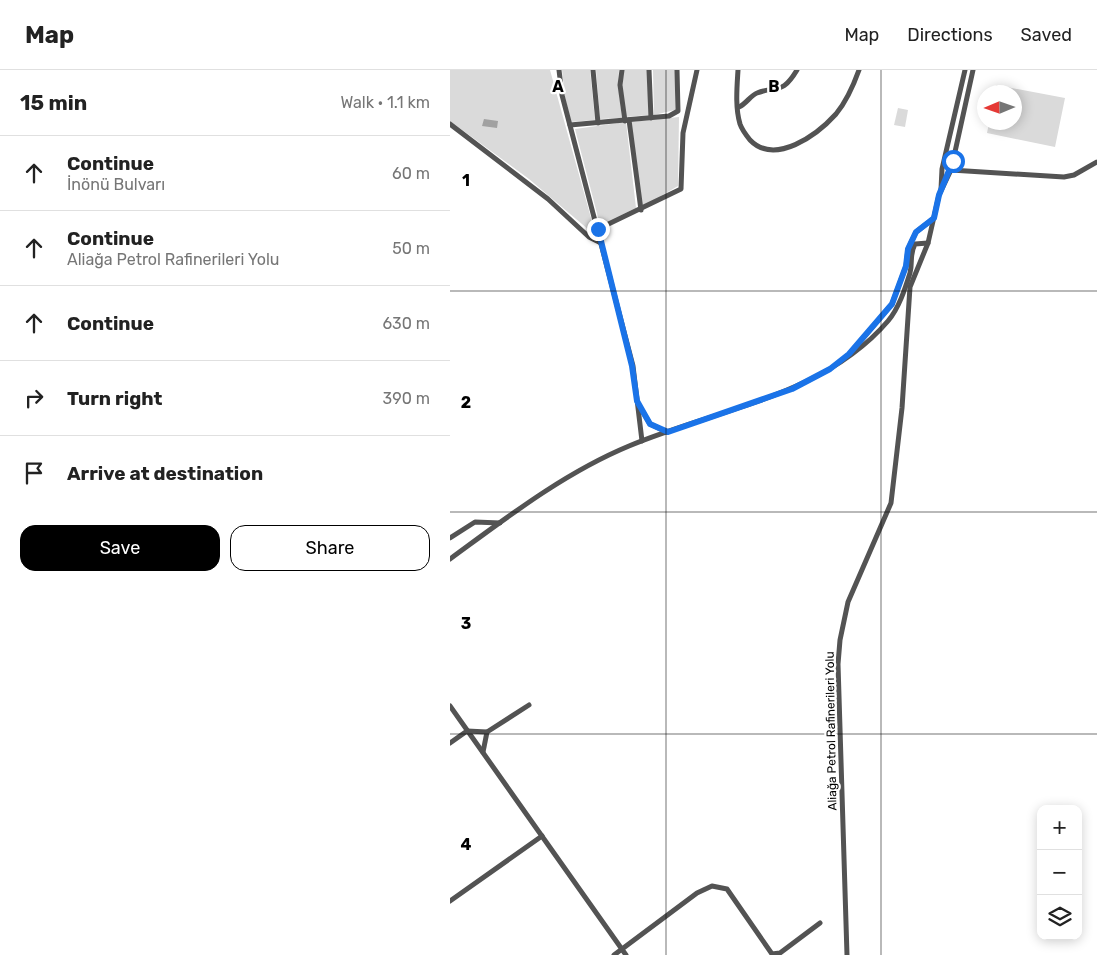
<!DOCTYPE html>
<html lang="en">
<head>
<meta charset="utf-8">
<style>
	:root { --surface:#fff; --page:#f6f6f6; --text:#222; --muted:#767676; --line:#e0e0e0; --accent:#000 }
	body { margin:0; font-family:Rubik,sans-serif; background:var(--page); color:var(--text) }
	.controls { position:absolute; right:15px; bottom:15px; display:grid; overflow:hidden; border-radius:10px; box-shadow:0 2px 12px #0003 }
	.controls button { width:45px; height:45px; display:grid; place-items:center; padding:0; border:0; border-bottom:1px solid var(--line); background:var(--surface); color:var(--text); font:25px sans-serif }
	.compass { position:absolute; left:527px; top:15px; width:45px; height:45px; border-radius:50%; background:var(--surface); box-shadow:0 2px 12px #0003; rotate:268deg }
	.stop { position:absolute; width:15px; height:15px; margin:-11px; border:4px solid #1a73e8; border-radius:50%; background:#fff }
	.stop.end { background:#1a73e8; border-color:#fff; box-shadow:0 1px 5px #0008 }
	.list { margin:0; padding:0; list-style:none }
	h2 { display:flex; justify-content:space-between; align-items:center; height:65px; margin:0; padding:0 20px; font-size:21px }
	h2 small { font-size:16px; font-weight:400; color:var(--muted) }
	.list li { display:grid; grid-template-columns:32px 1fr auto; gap:15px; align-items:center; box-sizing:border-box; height:75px; padding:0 20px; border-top:1px solid var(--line) }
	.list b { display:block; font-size:19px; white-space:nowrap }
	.list p { margin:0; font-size:16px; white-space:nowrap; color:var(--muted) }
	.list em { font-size:16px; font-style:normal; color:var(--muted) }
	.actions { display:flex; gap:10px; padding:15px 20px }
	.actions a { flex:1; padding:11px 0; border:1px solid var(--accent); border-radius:15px; text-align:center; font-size:18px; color:var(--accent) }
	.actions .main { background:var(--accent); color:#fff }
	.icon { flex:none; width:28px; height:28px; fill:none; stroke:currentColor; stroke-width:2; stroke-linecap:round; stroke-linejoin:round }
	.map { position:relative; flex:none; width:647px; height:885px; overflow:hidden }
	header { display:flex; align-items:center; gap:30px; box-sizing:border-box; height:70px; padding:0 25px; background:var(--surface); border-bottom:1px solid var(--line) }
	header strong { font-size:24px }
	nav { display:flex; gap:28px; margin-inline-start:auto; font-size:18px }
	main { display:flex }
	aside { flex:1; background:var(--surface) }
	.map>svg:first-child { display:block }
	.green { fill:#dadada }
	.water { fill:#a1a1a1 }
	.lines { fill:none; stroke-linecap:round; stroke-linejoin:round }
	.minor { stroke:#535353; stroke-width:5 }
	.route { stroke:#1a73e8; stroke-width:6 }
	.grid { fill:none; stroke:#000; stroke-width:1; stroke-opacity:0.55 }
	.labels { text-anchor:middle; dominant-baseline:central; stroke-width:4.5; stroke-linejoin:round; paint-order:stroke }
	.street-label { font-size:12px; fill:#000; stroke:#fff }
	.grid-label { font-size:16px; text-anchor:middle; font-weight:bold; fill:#000; stroke:#fff; stroke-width:4.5; stroke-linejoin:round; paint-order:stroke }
</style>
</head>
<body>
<header>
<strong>Map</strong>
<nav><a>Map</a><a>Directions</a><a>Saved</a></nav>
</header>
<main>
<aside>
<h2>15 min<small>Walk · 1.1 km</small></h2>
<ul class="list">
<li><svg class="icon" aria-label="ahead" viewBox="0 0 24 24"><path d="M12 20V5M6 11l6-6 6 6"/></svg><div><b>Continue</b><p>İnönü Bulvarı</p></div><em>60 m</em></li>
<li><svg class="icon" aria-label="ahead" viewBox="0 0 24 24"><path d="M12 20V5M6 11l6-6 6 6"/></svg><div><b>Continue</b><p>Aliağa Petrol Rafinerileri Yolu</p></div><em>50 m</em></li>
<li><svg class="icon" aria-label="ahead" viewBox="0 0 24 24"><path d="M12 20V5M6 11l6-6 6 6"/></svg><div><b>Continue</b></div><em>630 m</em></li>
<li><svg class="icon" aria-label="right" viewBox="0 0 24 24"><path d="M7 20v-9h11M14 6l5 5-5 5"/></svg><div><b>Turn right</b></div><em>390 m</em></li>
<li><svg class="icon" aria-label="arrive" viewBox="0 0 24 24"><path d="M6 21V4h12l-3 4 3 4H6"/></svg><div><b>Arrive at destination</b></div></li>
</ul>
<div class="actions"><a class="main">Save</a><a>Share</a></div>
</aside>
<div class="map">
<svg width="647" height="885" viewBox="0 0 647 885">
	<rect width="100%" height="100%" fill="#fff"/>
	<g class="green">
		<path d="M 0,0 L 100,0 L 146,166 L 79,109 L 0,51 Z"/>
		<path d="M 112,0 L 140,0 L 145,50 L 121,52 L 115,27 Z"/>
		<path d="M 146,0 L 169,0 L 168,14 L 172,48 L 150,49 Z"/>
		<path d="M 174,0 L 197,0 L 199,45 L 176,47 L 172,16 Z"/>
		<path d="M 203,0 L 225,0 L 225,40 L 204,45 Z"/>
		<path d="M 546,15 L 615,28 L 605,77 L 537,63 L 539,53 L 564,52 L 564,22 L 545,22 Z"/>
		<path d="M 448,38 L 458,40 L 455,57 L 444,55 Z"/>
		<path d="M 229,47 L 228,116 L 192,137 L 181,52 Z"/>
		<path d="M 176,52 L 186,138 L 150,155 L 125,59 Z"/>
	</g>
	<path class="water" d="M 34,49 L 48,51 L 47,58 L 32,56 Z"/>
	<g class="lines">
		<g class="minor">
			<path d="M 109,0 L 112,25 L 183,296 L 192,371"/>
			<path d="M 143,0 L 148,53"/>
			<path d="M 172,0 L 170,15 L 175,51"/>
			<path d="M 199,0 L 201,48"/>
			<path d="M 288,0 C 287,17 285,37 290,54 C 292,60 296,65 300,70 C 325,96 367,65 386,44 C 396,32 404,14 409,0"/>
			<path d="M 289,37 C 296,34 301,25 307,23 C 328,15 332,25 347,0"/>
			<path d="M 179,50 L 191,140"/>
			<path d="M 0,54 L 98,129 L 139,167 L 151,173"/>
			<path d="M 120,55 L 219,46 L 228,41 L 227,0"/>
			<path d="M 501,100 L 614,107 L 624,105 L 647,92"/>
			<path d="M 491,119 L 492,99 L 515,0"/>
			<path d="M 148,159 L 231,119 L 233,63 L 247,0"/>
			<path d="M 403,280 L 442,234 L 456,196 L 458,179 L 466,162 L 483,149"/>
			<path d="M 190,337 L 200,354 L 217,362"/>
			<path d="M 0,468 L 25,452 L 50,453"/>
			<path d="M 0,489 C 56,448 114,403 179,376 C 266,339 373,327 438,251 C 449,238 455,219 460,203 C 463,191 459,186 465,174 L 478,173"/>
			<path d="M 0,636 L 176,885"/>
			<path d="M 0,673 L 17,661 L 37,662 L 79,635"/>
			<path d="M 33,682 L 37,662"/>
			<path d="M 0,831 L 92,766"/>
			<path d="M 164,885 L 247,823 L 262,816 L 277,819 L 322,884 L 330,883 L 370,853"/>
			<path d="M 397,885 L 388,594 L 390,570 L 398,532 L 441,433 L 452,338 L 460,217 L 478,173 L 489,125 L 501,100 L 523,0"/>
		</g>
	</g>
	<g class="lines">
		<path class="route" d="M 148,159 L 182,296 L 187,331 L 200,354 L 218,362 L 342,319 L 380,299 L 399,284 L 442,234 L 456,196 L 458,179 L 466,162 L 484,148 L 489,125 L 503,91"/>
	</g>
	<path class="grid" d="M 216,0 L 216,885M 431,0 L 431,885M 0,221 L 647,221M 0,442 L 647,442M 0,664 L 647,664"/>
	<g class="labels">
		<g class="street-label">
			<text transform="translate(381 661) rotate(-91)">Aliağa Petrol Rafinerileri Yolu</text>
		</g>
	</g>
	<g class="grid-label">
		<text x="108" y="22">A</text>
		<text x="324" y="22">B</text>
		<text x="16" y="116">1</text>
		<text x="16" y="338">2</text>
		<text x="16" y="559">3</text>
		<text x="16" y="780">4</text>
	</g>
</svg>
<div class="controls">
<button>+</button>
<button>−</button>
<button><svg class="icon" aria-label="layers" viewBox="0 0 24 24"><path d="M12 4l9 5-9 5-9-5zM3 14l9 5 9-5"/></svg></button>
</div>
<svg class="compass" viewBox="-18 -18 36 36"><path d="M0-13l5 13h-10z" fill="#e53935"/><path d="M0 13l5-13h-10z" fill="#767676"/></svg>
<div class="stop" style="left:503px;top:91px"></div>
<div class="stop end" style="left:148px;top:159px"></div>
</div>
</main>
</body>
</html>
